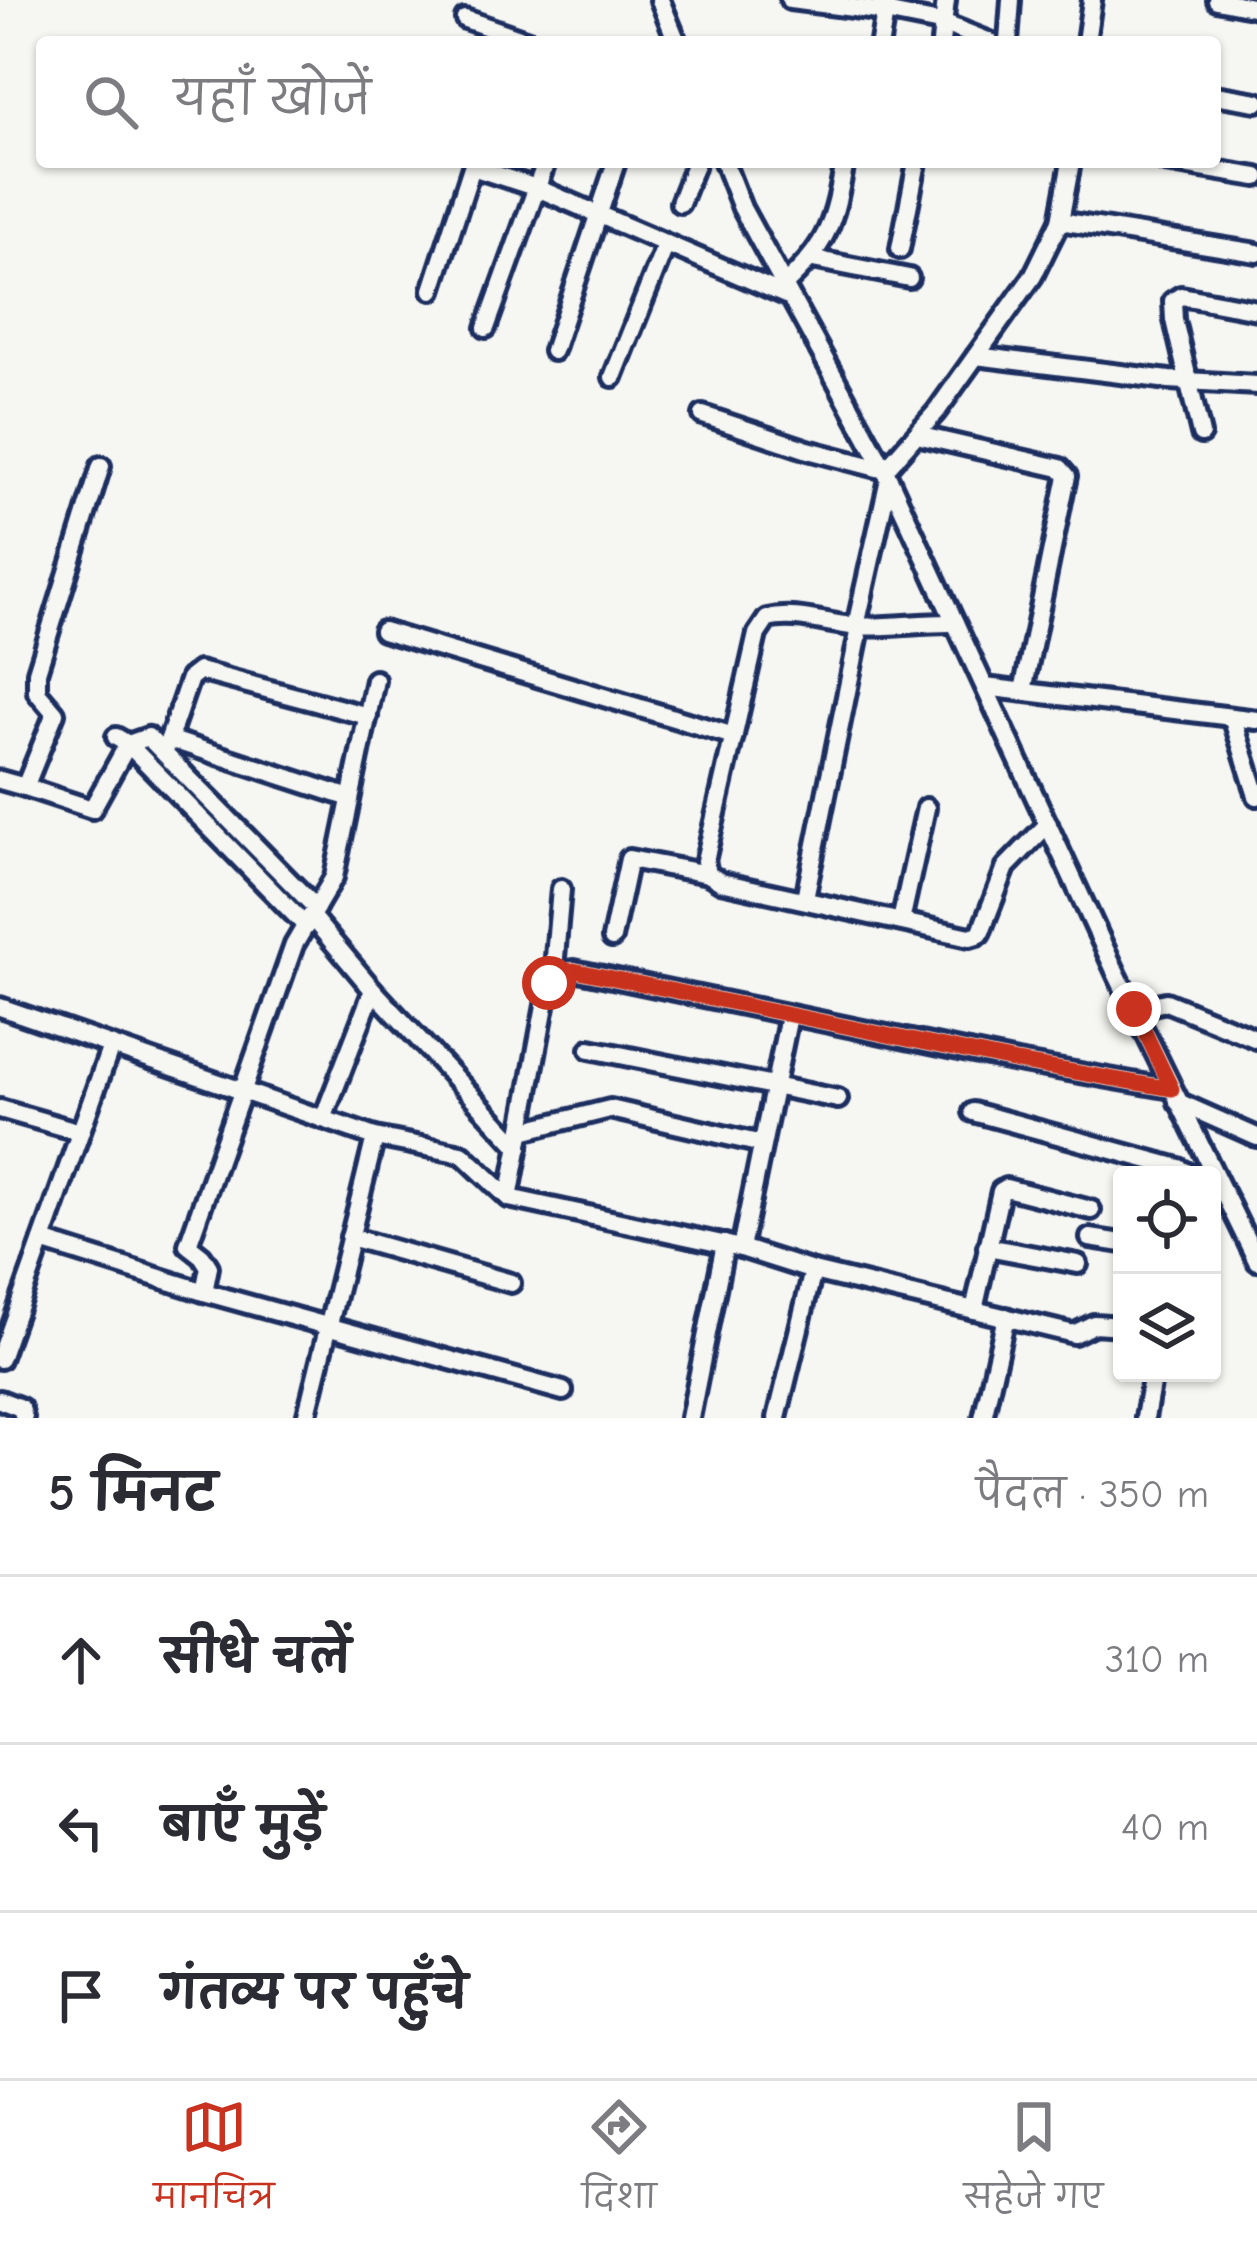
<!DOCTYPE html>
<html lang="hi">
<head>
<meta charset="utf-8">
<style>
	:root { --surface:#fff; --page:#f2f2f3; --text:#2b2b33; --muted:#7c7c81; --line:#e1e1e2; --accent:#c8321e }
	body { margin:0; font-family:"Comic Neue","Playpen Sans Deva",sans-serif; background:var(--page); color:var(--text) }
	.controls { position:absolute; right:36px; bottom:36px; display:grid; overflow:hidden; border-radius:12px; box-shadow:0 3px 9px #0004 }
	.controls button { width:108px; height:108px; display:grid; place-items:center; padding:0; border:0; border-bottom:3px solid var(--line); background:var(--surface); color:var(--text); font:60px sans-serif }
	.stop { position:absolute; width:36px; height:36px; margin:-27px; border:9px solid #c8321e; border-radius:50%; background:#fff }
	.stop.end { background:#c8321e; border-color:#fff; box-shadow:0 3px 12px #0008 }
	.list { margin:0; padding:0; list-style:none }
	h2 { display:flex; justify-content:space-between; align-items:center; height:156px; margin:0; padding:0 48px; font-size:51px }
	h2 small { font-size:39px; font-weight:400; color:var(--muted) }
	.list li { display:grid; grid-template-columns:78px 1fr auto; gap:36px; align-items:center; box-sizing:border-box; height:168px; padding:0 48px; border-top:3px solid var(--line) }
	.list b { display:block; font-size:45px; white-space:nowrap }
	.list em { font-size:39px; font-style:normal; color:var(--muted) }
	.icon { flex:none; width:66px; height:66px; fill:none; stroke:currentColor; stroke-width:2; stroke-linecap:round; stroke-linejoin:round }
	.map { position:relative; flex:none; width:1257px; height:1418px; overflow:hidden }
	.search { position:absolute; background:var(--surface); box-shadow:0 3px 9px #0004; left:36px; right:36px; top:36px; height:132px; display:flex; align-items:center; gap:30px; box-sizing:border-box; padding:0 42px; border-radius:12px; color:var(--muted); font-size:45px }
	.sheet { height:660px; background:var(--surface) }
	nav { display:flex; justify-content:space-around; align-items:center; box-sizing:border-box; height:168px; border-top:3px solid var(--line); background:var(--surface); font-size:33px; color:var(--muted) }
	nav a { display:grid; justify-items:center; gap:6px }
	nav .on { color:var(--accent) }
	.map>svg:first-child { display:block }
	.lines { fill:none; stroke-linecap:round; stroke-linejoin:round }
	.minor-casing { stroke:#1b2f5e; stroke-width:26 }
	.minor { stroke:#f6f6f2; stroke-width:16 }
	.route { stroke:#c8321e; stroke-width:15 }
</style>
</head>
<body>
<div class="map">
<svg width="1257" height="1418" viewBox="0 0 1257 1418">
	<rect width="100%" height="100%" fill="#f6f6f2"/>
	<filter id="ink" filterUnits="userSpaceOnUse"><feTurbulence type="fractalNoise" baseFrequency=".00833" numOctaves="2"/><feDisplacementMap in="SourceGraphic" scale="24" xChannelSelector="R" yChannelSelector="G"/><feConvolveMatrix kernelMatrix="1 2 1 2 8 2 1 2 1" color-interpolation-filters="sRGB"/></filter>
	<g filter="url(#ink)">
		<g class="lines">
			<defs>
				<g id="minor">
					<path d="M 660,0 L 677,42"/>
					<path d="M 790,0 L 885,12 L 887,0"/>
					<path d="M 1217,0 L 1257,8"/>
					<path d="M 465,19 L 531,42"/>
					<path d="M 880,42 L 885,12 L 945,24 L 990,42"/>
					<path d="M 941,42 L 946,0"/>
					<path d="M 1008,42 L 1011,0"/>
					<path d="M 1086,42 L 1092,0"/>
					<path d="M 1215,95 L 1257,102"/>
					<path d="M 1165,162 L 1257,177"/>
					<path d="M 680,203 L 696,162"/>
					<path d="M 1060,221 L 1257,253"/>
					<path d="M 900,249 L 917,162"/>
					<path d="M 813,259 L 909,278"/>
					<path d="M 784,285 C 829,244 834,221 845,162"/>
					<path d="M 432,290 L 472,167 L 537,188 L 790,297"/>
					<path d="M 486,328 L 546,162"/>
					<path d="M 553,351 L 616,162"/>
					<path d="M 976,356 L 1169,380 L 1257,385"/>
					<path d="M 613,377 L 666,244"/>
					<path d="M 703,415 L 808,450 L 885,470 L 742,208 L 724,162"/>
					<path d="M 1201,434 L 1174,320 L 1173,301 L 1181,296 L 1257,310"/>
					<path d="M 917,435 L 1060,468 L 1067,476 L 1023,691"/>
					<path d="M 889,479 L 1117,975 L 1257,1261"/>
					<path d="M 955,623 C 921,622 885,629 851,626 C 823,623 795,612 767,619 L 757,634 L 705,861 L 708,874 L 721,882 L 970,937 L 980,934 L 1006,867 L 1048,824"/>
					<path d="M 383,631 L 734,736"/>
					<path d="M 985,687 L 1257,720"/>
					<path d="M 1232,717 L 1257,796"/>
					<path d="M 116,737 L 128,744 L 148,737 L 316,908"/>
					<path d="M 169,739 L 350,798"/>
					<path d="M 164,753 L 190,678 L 199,671 L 368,716"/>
					<path d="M 0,780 L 25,787 L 55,713 L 37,692 L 37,672 L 101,466"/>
					<path d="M 25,787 L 92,809 L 128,744 L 306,926"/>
					<path d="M 805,898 L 858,638 L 856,626 L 889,479 L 885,470 L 936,412 L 1033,276 L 1060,221 L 1071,162"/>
					<path d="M 311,916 L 373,990 L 323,1119"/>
					<path d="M 901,921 L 926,808"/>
					<path d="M 612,938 L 629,859 L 708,874"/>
					<path d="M 553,980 L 561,889"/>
					<path d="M 373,990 L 519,1147"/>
					<path d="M 0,1007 L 375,1137 L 306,1418"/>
					<path d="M 1134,1009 L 1166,1002 L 1257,1039"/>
					<path d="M 590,1049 L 838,1099"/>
					<path d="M 1178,1102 L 1257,1137"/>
					<path d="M 0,1109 L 80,1132"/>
					<path d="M 973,1112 L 1179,1168 L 1191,1175"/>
					<path d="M 522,1131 L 610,1109 L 762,1144"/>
					<path d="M 375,1137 L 462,1154 L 509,1198 L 741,1248 L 813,1271 L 1074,1334 L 1094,1324 L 1122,1326"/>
					<path d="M 509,1198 L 549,984 L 560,972 L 574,970 L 1017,1062 L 1172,1089"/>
					<path d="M 350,1237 L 511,1283"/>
					<path d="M 1090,1238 L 1122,1243"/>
					<path d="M 42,1241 L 204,1292 L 563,1391"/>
					<path d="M 987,1247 L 1078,1264"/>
					<path d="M 741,1248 L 789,1016"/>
					<path d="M 204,1292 L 209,1267 L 202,1256 L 188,1245 L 294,945 L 334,877 L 375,680"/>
					<path d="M 974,1310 L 1001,1191 L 1006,1188 L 1091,1210"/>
					<path d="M 0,1359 L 111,1046"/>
					<path d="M 0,1400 L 21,1408 L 24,1418"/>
					<path d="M 690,1418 L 725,1244"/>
					<path d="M 777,1418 L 813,1271"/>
					<path d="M 983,1418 L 1006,1317"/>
					<path d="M 1145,1418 L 1153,1373"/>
				</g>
			</defs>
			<use href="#minor" class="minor-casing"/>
			<use href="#minor" class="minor"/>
		</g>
	</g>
	<g class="lines" filter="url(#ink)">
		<path class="route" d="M 549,983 L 560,972 L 574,970 L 1017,1062 L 1172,1089 L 1134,1009"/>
	</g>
</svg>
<div class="controls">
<button><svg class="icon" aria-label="locate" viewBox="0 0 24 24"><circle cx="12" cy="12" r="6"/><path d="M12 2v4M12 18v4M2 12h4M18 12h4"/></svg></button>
<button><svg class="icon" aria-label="layers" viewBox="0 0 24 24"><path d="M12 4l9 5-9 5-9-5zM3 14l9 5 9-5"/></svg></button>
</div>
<div class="stop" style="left:549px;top:983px"></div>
<div class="stop end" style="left:1134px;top:1009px"></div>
<div class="search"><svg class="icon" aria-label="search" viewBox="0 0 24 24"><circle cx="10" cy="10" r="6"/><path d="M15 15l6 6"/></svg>यहाँ खोजें</div>
</div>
<section class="sheet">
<h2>5 मिनट<small>पैदल · 350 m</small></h2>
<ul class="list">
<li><svg class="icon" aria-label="ahead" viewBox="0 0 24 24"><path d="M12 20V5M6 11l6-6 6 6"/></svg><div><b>सीधे चलें</b></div><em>310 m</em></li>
<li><svg class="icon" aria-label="left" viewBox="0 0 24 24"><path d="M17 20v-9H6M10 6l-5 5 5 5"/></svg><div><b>बाएँ मुड़ें</b></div><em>40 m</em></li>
<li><svg class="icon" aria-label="arrive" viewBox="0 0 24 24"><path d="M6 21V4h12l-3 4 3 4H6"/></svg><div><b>गंतव्य पर पहुँचे</b></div></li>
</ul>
</section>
<nav>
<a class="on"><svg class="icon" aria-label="map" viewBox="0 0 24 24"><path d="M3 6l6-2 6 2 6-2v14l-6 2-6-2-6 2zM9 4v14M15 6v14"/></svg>मानचित्र</a>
<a><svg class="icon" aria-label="directions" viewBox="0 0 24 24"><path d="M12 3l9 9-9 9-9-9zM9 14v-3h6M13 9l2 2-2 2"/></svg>दिशा</a>
<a><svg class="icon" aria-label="saved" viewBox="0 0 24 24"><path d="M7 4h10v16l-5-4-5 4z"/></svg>सहेजे गए</a>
</nav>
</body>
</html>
